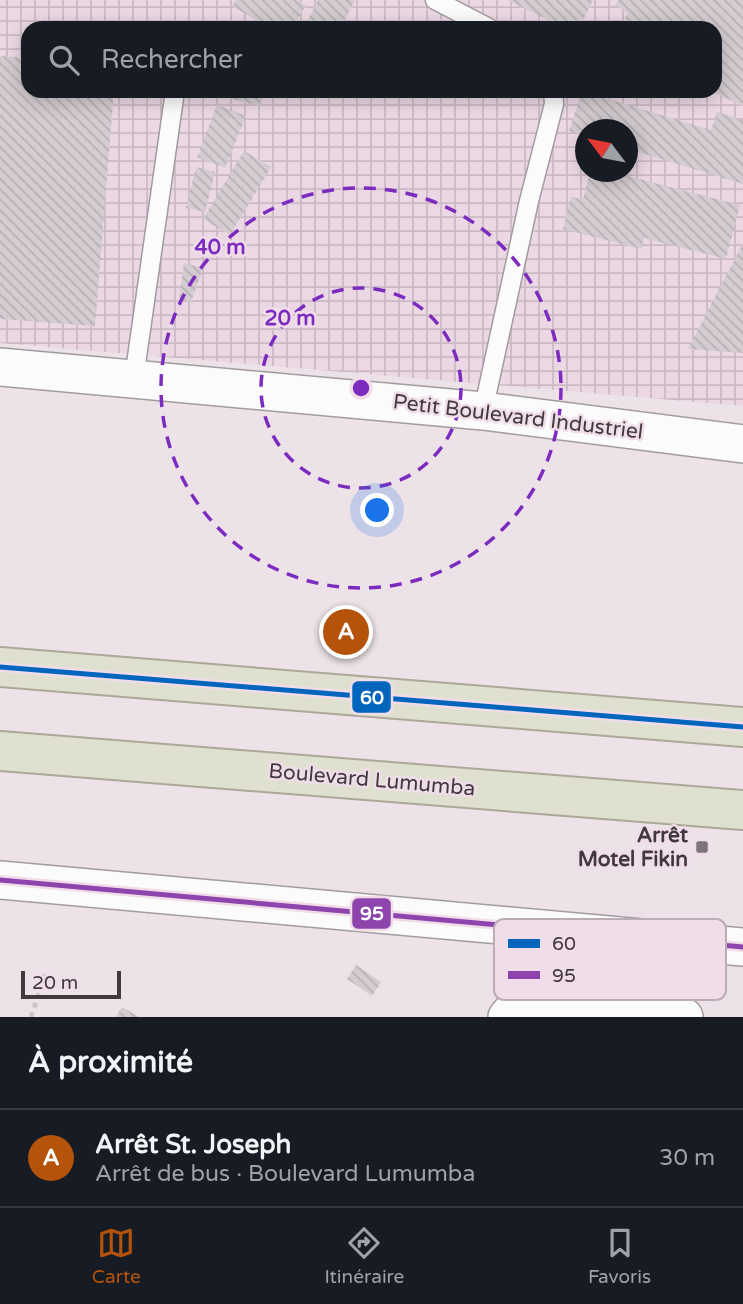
<!DOCTYPE html>
<html lang="fr">
<head>
<meta charset="utf-8">
<style>
	:root { --surface:#171b24; --page:#242831; --text:#f1f3f6; --muted:#9ea1a6; --line:#363941; --accent:#b45309 }
	body { margin:0; font-family:"Varela Round",sans-serif; background:var(--page); color:var(--text) }
	.compass { position:absolute; left:575px; top:119px; width:63px; height:63px; border-radius:50%; background:var(--surface); box-shadow:0 4px 18px #0003; rotate:302deg }
	.scale { position:absolute; left:21px; bottom:18px; width:100px; box-sizing:border-box; padding-left:7px; border:4px solid #41393e; border-top:0; font-size:19px; line-height:24px; white-space:nowrap; color:#41393e; -webkit-text-stroke:5px #f1dde9; paint-order:stroke }
	.you { position:absolute; left:378px; top:511px; width:24px; height:24px; margin:-18px; border:5px solid #fff; border-radius:50%; background:#1a73e8; box-shadow:0 0 0 10px #1a73e833 }
	.badge { display:grid; place-items:center; width:46px; height:46px; border-radius:50%; background:var(--accent); color:#fff; font-size:23px; font-weight:700 }
	.pin { position:absolute; translate:-50% -50%; border:4px solid #fff; box-shadow:0 2px 7px #0006 }
	.list { margin:0; padding:0; list-style:none }
	h2 { display:flex; justify-content:space-between; align-items:center; height:91px; margin:0; padding:0 28px; font-size:30px }
	h2 small { font-size:23px; font-weight:400; color:var(--muted) }
	.list li { display:grid; grid-template-columns:46px 1fr auto; gap:21px; align-items:center; box-sizing:border-box; height:98px; padding:0 28px; border-top:2px solid var(--line) }
	.list b { display:block; font-size:26px; white-space:nowrap }
	.list p { margin:0; font-size:23px; white-space:nowrap; color:var(--muted) }
	.list em { font-size:23px; font-style:normal; color:var(--muted) }
	.icon { flex:none; width:38px; height:38px; fill:none; stroke:currentColor; stroke-width:2; stroke-linecap:round; stroke-linejoin:round }
	.map { position:relative; flex:none; width:743px; height:1017px; overflow:hidden }
	.search { position:absolute; background:var(--surface); box-shadow:0 4px 18px #0003; left:21px; right:21px; top:21px; height:77px; display:flex; align-items:center; gap:18px; box-sizing:border-box; padding:0 24px; border-radius:21px; color:var(--muted); font-size:26px }
	.sheet { height:189px; background:var(--surface) }
	nav { display:flex; justify-content:space-around; align-items:center; box-sizing:border-box; height:98px; border-top:2px solid var(--line); background:var(--surface); font-size:19px; color:var(--muted) }
	nav a { display:grid; justify-items:center; gap:4px }
	nav .on { color:var(--accent) }
	.map>svg:first-child { display:block }
	.industrial { fill:url(#industrial-grid); fill-rule:evenodd }
	.building { fill:url(#building-back-hatch) }
	.lines { fill:none; stroke-linecap:round; stroke-linejoin:round }
	.service-casing { stroke:#a29b9f; stroke-width:21 }
	.minor-casing { stroke:#a29b9f; stroke-width:40 }
	.trunk-casing { stroke:#aca897; stroke-width:42 }
	.path { stroke:#c7c5c6; stroke-width:4.5; stroke-dasharray:5 5; stroke-linecap:butt }
	.service { stroke:#fcfbfc; stroke-width:18 }
	.minor { stroke:#fcfbfc; stroke-width:37 }
	.trunk { stroke:#e0e0d0; stroke-width:38 }
	.bus-1-casing { stroke:#f1dde9; stroke-width:10 }
	.bus-2-casing { stroke:#f1dde9; stroke-width:10 }
	.bus-1 { stroke:#0065bd; stroke-width:5 }
	.bus-2 { stroke:#8e44ad; stroke-width:5 }
	.ring { fill:none; stroke:#7b2cbf; stroke-width:3.5; stroke-dasharray:12 9 }
	.poi-dot { fill:#7d747a; stroke:#f1dde9; stroke-width:2.5 }
	.labels { text-anchor:middle; dominant-baseline:central; stroke-width:5; stroke-linejoin:round; paint-order:stroke }
	.street-label { font-size:21px; fill:#41393e; stroke:#f1dde9 }
	.poi-label { font-size:21px; font-weight:bold; fill:#41393e; stroke:#f1dde9; text-anchor:end }
	.key { fill:#f1dde9; stroke:#bcacb6; stroke-width:2 }
	.key-label { font-size:19px; fill:#41393e }
	.centre { fill:#7b2cbf; stroke:#f1dde9; stroke-width:3.5 }
	.ring-label { font-size:21px; text-anchor:middle; font-weight:bold; fill:#7b2cbf; stroke:#f1dde9; stroke-width:5; stroke-linejoin:round; paint-order:stroke }
	.line-badge { stroke:#f1dde9; stroke-width:2.5 }
	.badge-label { font-size:19px; text-anchor:middle; font-weight:bold; fill:#fff }
</style>
</head>
<body>
<div class="map">
<svg width="743" height="1017" viewBox="0 0 743 1017">
	<defs>
		<pattern id="industrial-grid" width="8" height="8" patternUnits="userSpaceOnUse" patternTransform="scale(1.75)"><rect width="8" height="8" fill="#ebd8e4"/><path d="M0 4h8M4 0v8" fill="none" stroke="#cbbac5"/></pattern>
		<pattern id="building-back-hatch" width="6" height="6" patternUnits="userSpaceOnUse" patternTransform="scale(1.75)"><rect width="6" height="6" fill="#d4ccd1"/><path d="M-1 5l2 2M0 0l6 6M5-1l2 2" fill="none" stroke="#b7b0b4"/></pattern>
	</defs>
	<rect width="100%" height="100%" fill="#ece2e8"/>
	<path class="industrial" d="M 0,0 L 743,0 L 743,406 L 0,343 ZM 28,28 L 715,28 L 715,91 L 28,91 ZM 586,130 L 628,130 L 628,172 L 586,172 Z"/>
	<g class="building">
		<path d="M 236,0 L 297,0 L 306,5 L 293,28 L 270,28 L 232,6 Z"/>
		<path d="M 318,0 L 355,0 L 341,28 L 304,28 Z"/>
		<path d="M 507,0 L 593,0 L 579,28 L 565,28 Z"/>
		<path d="M 618,0 L 743,0 L 743,106 L 715,93 L 715,28 L 619,28 L 628,13 L 615,5 Z"/>
		<path d="M 0,56 L 28,58 L 28,91 L 114,91 L 95,326 L 0,319 Z"/>
		<path d="M 214,91 L 264,91 L 260,106 L 213,94 Z"/>
		<path d="M 582,91 L 711,130 L 717,112 L 743,120 L 743,184 L 628,149 L 628,130 L 586,130 L 586,136 L 569,131 Z"/>
		<path d="M 217,105 L 246,116 L 225,168 L 197,157 Z"/>
		<path d="M 244,151 L 271,167 L 230,235 L 203,219 Z"/>
		<path d="M 196,167 L 215,172 L 205,212 L 186,208 Z"/>
		<path d="M 590,172 L 612,172 L 740,205 L 726,259 L 644,238 L 641,249 L 563,229 L 571,197 L 583,199 Z"/>
		<path d="M 743,243 L 743,353 L 688,349 Z"/>
		<path d="M 184,263 L 203,268 L 191,302 L 179,299 Z"/>
		<path d="M 356,965 L 381,982 L 372,996 L 347,979 Z"/>
		<path d="M 122,1007 L 139,1017 L 116,1017 Z"/>
	</g>
	<g class="lines">
		<defs>
			<g id="service">
				<path d="M 435,0 L 489,28"/>
				<path d="M 134,378 L 175,91"/>
				<path d="M 483,411 L 529,201 L 554,104 L 553,91"/>
			</g>
			<g id="minor">
				<path d="M 0,367 L 483,411 L 743,444"/>
				<path d="M 0,880 L 743,947"/>
				<path d="M 507,1017 L 513,1010 L 595,1000 L 684,1017"/>
			</g>
			<g id="trunk">
				<path d="M 0,667 L 743,727"/>
				<path d="M 0,751 L 743,810"/>
			</g>
		</defs>
		<use href="#service" class="service-casing"/>
		<use href="#minor" class="minor-casing"/>
		<use href="#trunk" class="trunk-casing"/>
		<path class="path" d="M 31,1017 L 46,971"/>
		<use href="#service" class="service"/>
		<use href="#minor" class="minor"/>
		<use href="#trunk" class="trunk"/>
		<defs>
			<path id="bus-1" d="M 0,667 L 743,727"/>
			<path id="bus-2" d="M 0,880 L 743,947"/>
		</defs>
		<use href="#bus-1" class="bus-1-casing"/>
		<use href="#bus-2" class="bus-2-casing"/>
		<use href="#bus-1" class="bus-1"/>
		<use href="#bus-2" class="bus-2"/>
	</g>
	<g class="ring">
		<circle cx="361" cy="388" r="100"/>
		<circle cx="361" cy="388" r="200"/>
	</g>
	<rect class="poi-dot" x="695" y="840" width="14" height="14" rx="3.5"/>
	<g class="labels">
		<g class="street-label">
			<text transform="translate(518 417) rotate(7)">Petit Boulevard Industriel</text>
			<text transform="translate(372 780) rotate(5)">Boulevard Lumumba</text>
		</g>
		<g class="poi-label">
			<text x="688" y="835">Arrêt<tspan x="688" dy="24">Motel Fikin</tspan></text>
		</g>
	</g>
	<rect x="494" y="919" width="232" height="81" rx="10" class="key"/>
	<rect x="508" y="939" width="32" height="9" fill="#0065bd"/>
	<rect x="508" y="971" width="32" height="8" fill="#8e44ad"/>
	<g class="key-label">
		<text x="552" y="950">60</text>
		<text x="552" y="982">95</text>
	</g>
	<circle cx="361" cy="388" r="10" class="centre"/>
	<g class="ring-label">
		<text x="220" y="254">40 m</text>
		<text x="290" y="325">20 m</text>
	</g>
	<g class="line-badge">
		<rect x="351" y="680" width="41" height="34" rx="7" fill="#0065bd"/>
		<rect x="351" y="897" width="41" height="33" rx="7" fill="#8e44ad"/>
	</g>
	<g class="badge-label">
		<text x="372" y="704">60</text>
		<text x="372" y="920">95</text>
	</g>
</svg>
<svg class="compass" viewBox="-18 -18 36 36"><path d="M0-13l5 13h-10z" fill="#e53935"/><path d="M0 13l5-13h-10z" fill="#9ea1a6"/></svg>
<div class="scale">20 m</div>
<div class="you"></div>
<div class="pin badge" style="left:346px;top:632px">A</div>
<div class="search"><svg class="icon" aria-label="search" viewBox="0 0 24 24"><circle cx="10" cy="10" r="6"/><path d="M15 15l6 6"/></svg>Rechercher</div>
</div>
<section class="sheet">
<h2>À proximité<small></small></h2>
<ul class="list">
<li><span class="badge">A</span><div><b>Arrêt St. Joseph</b><p>Arrêt de bus · Boulevard Lumumba</p></div><em>30 m</em></li>
</ul>
</section>
<nav>
<a class="on"><svg class="icon" aria-label="map" viewBox="0 0 24 24"><path d="M3 6l6-2 6 2 6-2v14l-6 2-6-2-6 2zM9 4v14M15 6v14"/></svg>Carte</a>
<a><svg class="icon" aria-label="directions" viewBox="0 0 24 24"><path d="M12 3l9 9-9 9-9-9zM9 14v-3h6M13 9l2 2-2 2"/></svg>Itinéraire</a>
<a><svg class="icon" aria-label="saved" viewBox="0 0 24 24"><path d="M7 4h10v16l-5-4-5 4z"/></svg>Favoris</a>
</nav>
</body>
</html>
